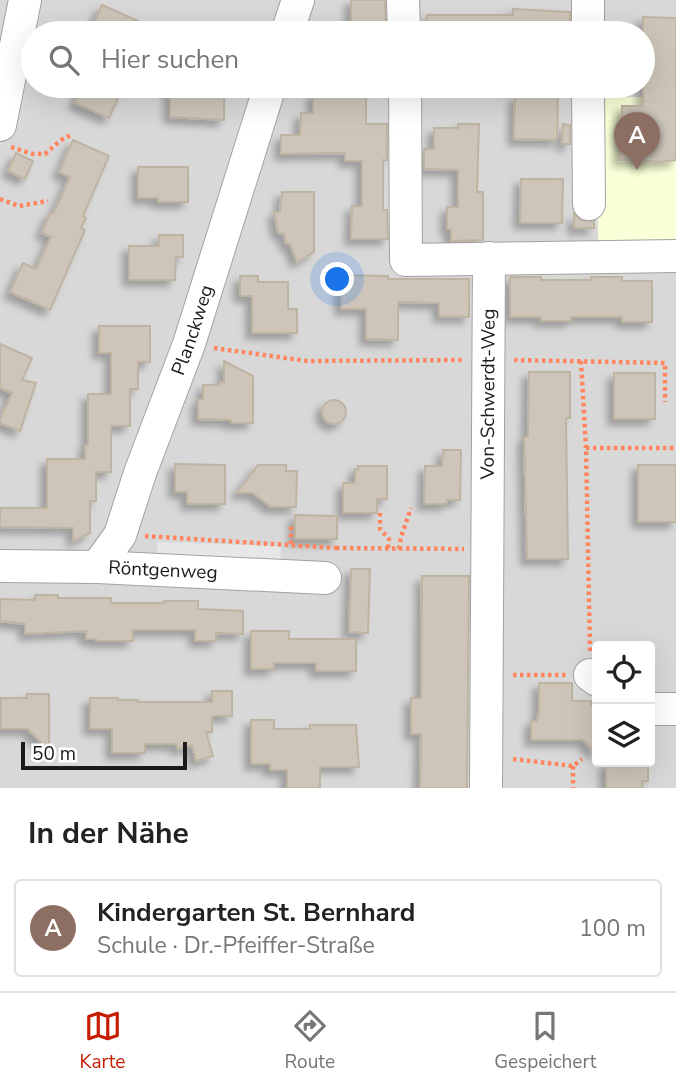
<!DOCTYPE html>
<html lang="de">
<head>
<meta charset="utf-8">
<style>
	:root { --surface:#fff; --page:#f6f6f6; --text:#222; --muted:#767676; --line:#e0e0e0; --accent:#c61c00 }
	body { margin:0; font-family:"Nunito Sans",sans-serif; background:var(--page); color:var(--text) }
	.controls { position:absolute; right:21px; bottom:21px; display:grid; overflow:hidden; border-radius:7px; box-shadow:0 7px 28px #0002 }
	.controls button { width:63px; height:63px; display:grid; place-items:center; padding:0; border:0; border-bottom:2px solid var(--line); background:var(--surface); color:var(--text); font:35px sans-serif }
	.scale { position:absolute; left:21px; bottom:18px; width:166px; box-sizing:border-box; padding-left:7px; border:4px solid #1b1b1b; border-top:0; font-size:19px; line-height:24px; white-space:nowrap; color:#1b1b1b; -webkit-text-stroke:5px #fff; paint-order:stroke }
	.you { position:absolute; left:338px; top:280px; width:24px; height:24px; margin:-18px; border:5px solid #fff; border-radius:50%; background:#1a73e8; box-shadow:0 0 0 10px #1a73e833 }
	.badge { display:grid; place-items:center; width:46px; height:46px; border-radius:50%; background:var(--accent); color:#fff; font-size:23px; font-weight:700 }
	.pin { position:absolute; translate:-50% -58px; filter:drop-shadow(0 2px 4px #0008) }
	.pin::after { content:''; position:absolute; top:37px; width:24px; height:21px; background:inherit; clip-path:polygon(0 0,100% 0,50% 100%) }
	.list { margin:0; padding:0; list-style:none }
	h2 { display:flex; justify-content:space-between; align-items:center; height:91px; margin:0; padding:0 28px; font-size:30px }
	h2 small { font-size:23px; font-weight:400; color:var(--muted) }
	.list li { display:grid; grid-template-columns:46px 1fr auto; gap:21px; align-items:center; box-sizing:border-box; height:98px; margin:0 14px 14px; padding:0 14px; border:2px solid var(--line); border-radius:7px }
	.list b { display:block; font-size:26px; white-space:nowrap }
	.list p { margin:0; font-size:23px; white-space:nowrap; color:var(--muted) }
	.list em { font-size:23px; font-style:normal; color:var(--muted) }
	.icon { flex:none; width:38px; height:38px; fill:none; stroke:currentColor; stroke-width:2; stroke-linecap:round; stroke-linejoin:round }
	.map { position:relative; flex:none; width:676px; height:788px; overflow:hidden }
	.search { position:absolute; background:var(--surface); box-shadow:0 7px 28px #0002; left:21px; right:21px; top:21px; height:77px; display:flex; align-items:center; gap:18px; box-sizing:border-box; padding:0 24px; border-radius:38px; color:var(--muted); font-size:26px }
	.sheet { height:203px; background:var(--surface) }
	nav { display:flex; justify-content:space-around; align-items:center; box-sizing:border-box; height:98px; border-top:2px solid var(--line); background:var(--surface); font-size:19px; color:var(--muted) }
	nav a { display:grid; justify-items:center; gap:4px }
	nav .on { color:var(--accent) }
	.map>svg:first-child { display:block }
	.residential { fill:#d9d8d8; fill-rule:evenodd }
	.education { fill:#f9ffd7 }
	.parking { fill:#e7e7e7 }
	.building { fill:#cdc5b9; stroke:#bfb3a2; stroke-width:2; filter:url(#shadow) }
	.lines { fill:none; stroke-linecap:round; stroke-linejoin:round }
	.minor-casing { stroke:#a2a2a2; stroke-width:34 }
	.path { stroke:#ff865f; stroke-width:4.5; stroke-dasharray:3.5 3.5; stroke-linecap:butt }
	.minor { stroke:#fff; stroke-width:32 }
	.labels { text-anchor:middle; dominant-baseline:central; stroke-width:5; stroke-linejoin:round; paint-order:stroke }
	.street-label { font-size:19px; fill:#1b1b1b; stroke:#fff }
</style>
</head>
<body>
<div class="map">
<svg width="676" height="788" viewBox="0 0 676 788">
	<defs>
		<filter id="shadow"><feDropShadow dx="-6" dy="6" stdDeviation="3.5" flood-color="#0004"/></filter>
	</defs>
	<rect width="100%" height="100%" fill="#edebe0"/>
	<path class="residential" d="M 0,0 L 676,0 L 676,788 L 0,788 ZM 33,33 L 643,33 L 643,86 L 33,86 ZM 597,646 L 650,646 L 650,762 L 597,762 Z"/>
	<path class="education" d="M 597,96 L 676,98 L 676,244 L 598,243 Z"/>
	<path class="parking" d="M 157,542 L 281,546 L 279,576 L 158,570 Z"/>
	<g class="building">
		<path d="M 351,0 L 385,0 L 386,33 L 354,33 L 354,25 L 351,25 Z"/>
		<path d="M 102,5 L 165,33 L 90,33 Z"/>
		<path d="M 513,9 L 570,12 L 570,33 L 426,33 L 427,15 L 513,15 Z"/>
		<path d="M 643,17 L 676,18 L 676,160 L 659,162 L 619,160 L 622,106 L 643,106 Z"/>
		<path d="M 83,86 L 110,86 L 121,91 L 109,118 L 75,103 Z"/>
		<path d="M 170,89 L 224,90 L 224,120 L 170,117 Z"/>
		<path d="M 346,89 L 366,89 L 366,124 L 387,124 L 387,160 L 383,160 L 383,210 L 387,210 L 388,239 L 351,239 L 352,206 L 362,206 L 362,161 L 345,161 L 345,153 L 281,154 L 281,135 L 300,135 L 301,113 L 313,113 L 313,93 L 346,93 Z"/>
		<path d="M 515,95 L 558,96 L 557,140 L 514,139 Z"/>
		<path d="M 458,124 L 479,124 L 477,192 L 483,192 L 483,240 L 451,241 L 451,229 L 447,229 L 447,207 L 458,207 L 458,170 L 424,169 L 424,149 L 434,149 L 434,128 L 458,128 Z"/>
		<path d="M 563,124 L 570,125 L 570,144 L 562,144 Z"/>
		<path d="M 73,140 L 109,156 L 83,216 L 86,218 L 81,228 L 85,230 L 50,310 L 10,292 L 23,263 L 36,269 L 51,237 L 42,233 L 50,213 L 53,214 L 70,177 L 59,172 Z"/>
		<path d="M 16,153 L 33,161 L 25,179 L 8,171 Z"/>
		<path d="M 138,167 L 188,167 L 188,202 L 158,202 L 158,198 L 138,198 Z"/>
		<path d="M 521,179 L 563,179 L 562,223 L 520,223 Z"/>
		<path d="M 282,192 L 314,192 L 314,252 L 297,262 L 290,244 L 286,244 L 284,234 L 278,233 L 274,212 L 280,212 Z"/>
		<path d="M 574,214 L 581,220 L 594,221 L 594,228 L 574,228 Z"/>
		<path d="M 159,235 L 183,235 L 183,257 L 176,257 L 175,280 L 129,280 L 129,246 L 159,246 Z"/>
		<path d="M 341,275 L 388,276 L 388,279 L 469,279 L 469,317 L 439,316 L 439,303 L 398,302 L 398,340 L 366,339 L 366,309 L 341,309 Z"/>
		<path d="M 240,276 L 258,276 L 258,282 L 288,282 L 288,309 L 297,309 L 297,333 L 252,333 L 252,296 L 240,296 Z"/>
		<path d="M 510,277 L 541,277 L 541,280 L 591,280 L 591,277 L 622,277 L 622,281 L 652,281 L 652,322 L 622,322 L 622,317 L 571,317 L 571,321 L 541,321 L 541,317 L 510,317 Z"/>
		<path d="M 99,326 L 150,326 L 150,362 L 138,362 L 138,389 L 130,389 L 130,426 L 111,426 L 111,472 L 96,472 L 96,501 L 90,501 L 90,533 L 73,541 L 73,528 L 0,527 L 0,508 L 47,508 L 47,459 L 85,459 L 85,445 L 88,445 L 88,394 L 111,394 L 111,353 L 99,353 Z"/>
		<path d="M 0,344 L 32,358 L 22,380 L 36,383 L 20,431 L 0,423 L 0,419 L 12,393 L 0,388 Z"/>
		<path d="M 224,361 L 253,376 L 253,423 L 231,423 L 231,420 L 198,419 L 198,399 L 203,399 L 203,385 L 219,385 L 219,382 L 224,382 Z"/>
		<path d="M 529,372 L 570,372 L 570,418 L 566,418 L 568,559 L 527,559 L 524,437 L 528,437 Z"/>
		<rect x="614" y="373" width="41" height="46"/>
		<circle cx="334" cy="412" r="12"/>
		<path d="M 443,450 L 461,450 L 460,500 L 447,500 L 447,504 L 424,504 L 425,466 L 442,466 Z"/>
		<path d="M 175,464 L 225,465 L 225,504 L 187,504 L 187,492 L 175,492 Z"/>
		<path d="M 258,465 L 286,465 L 286,471 L 297,471 L 296,507 L 271,507 L 253,493 L 237,493 Z"/>
		<rect x="638" y="465" width="38" height="57"/>
		<path d="M 358,466 L 387,466 L 387,499 L 377,499 L 377,513 L 343,513 L 343,483 L 355,483 L 355,469 L 358,469 Z"/>
		<path d="M 295,515 L 337,516 L 337,539 L 295,539 Z"/>
		<path d="M 351,569 L 370,569 L 368,633 L 349,632 Z"/>
		<path d="M 422,576 L 469,576 L 467,788 L 420,788 L 421,734 L 411,734 L 411,698 L 421,698 Z"/>
		<path d="M 35,595 L 58,595 L 58,598 L 111,598 L 111,603 L 164,603 L 164,601 L 198,601 L 198,609 L 243,611 L 243,634 L 216,633 L 216,641 L 195,641 L 195,630 L 133,630 L 133,641 L 96,641 L 96,639 L 86,639 L 86,631 L 25,634 L 25,624 L 0,621 L 0,599 L 35,600 Z"/>
		<path d="M 251,631 L 289,631 L 289,639 L 356,639 L 356,671 L 316,671 L 316,663 L 274,663 L 274,669 L 251,669 Z"/>
		<path d="M 539,683 L 572,683 L 572,701 L 591,701 L 591,705 L 597,705 L 597,754 L 583,740 L 531,740 L 531,721 L 537,721 L 539,711 Z"/>
		<path d="M 212,691 L 232,691 L 232,716 L 212,716 L 212,732 L 206,732 L 213,756 L 196,761 L 192,745 L 178,749 L 176,744 L 145,744 L 145,753 L 112,753 L 112,729 L 90,729 L 90,698 L 118,698 L 118,700 L 138,700 L 138,702 L 212,702 Z"/>
		<path d="M 27,694 L 49,694 L 49,751 L 28,729 L 1,729 L 1,698 L 27,698 Z"/>
		<path d="M 251,720 L 274,720 L 274,729 L 310,729 L 310,725 L 356,725 L 359,767 L 320,767 L 320,788 L 287,788 L 287,770 L 270,770 L 270,764 L 251,764 Z"/>
		<path d="M 606,762 L 648,762 L 648,781 L 642,781 L 642,788 L 606,788 Z"/>
	</g>
	<g class="lines">
		<defs>
			<g id="minor">
				<path d="M 403,0 L 404,33"/>
				<path d="M 588,0 L 588,33"/>
				<path d="M 287,33 L 298,0"/>
				<path d="M 405,86 L 406,260 L 676,256"/>
				<path d="M 588,86 L 589,204"/>
				<path d="M 0,125 L 25,0"/>
				<path id="s1" d="M 0,566 L 97,567 L 325,578"/>
				<path id="s2" d="M 97,567 L 120,535 L 140,473 L 189,344 L 270,86"/>
				<path d="M 590,675 L 597,680"/>
				<path d="M 650,709 L 676,709"/>
				<path id="s3" d="M 486,788 L 489,258"/>
			</g>
		</defs>
		<use href="#minor" class="minor-casing"/>
		<g class="path">
			<path d="M 11,147 L 33,154 L 45,154 L 61,140 L 71,135"/>
			<path d="M 0,199 L 19,206 L 48,201"/>
			<path d="M 214,348 L 307,361 L 463,360"/>
			<path d="M 514,360 L 665,363 L 665,402"/>
			<path d="M 581,361 L 586,448"/>
			<path d="M 380,513 L 380,529 L 389,539 L 388,549"/>
			<path d="M 145,536 L 336,548"/>
			<path d="M 291,544 L 291,525"/>
			<path d="M 336,548 L 464,549"/>
			<path d="M 399,549 L 401,537 L 411,508"/>
			<path d="M 590,651 L 586,448 L 676,448"/>
			<path d="M 513,675 L 567,675"/>
			<path d="M 513,759 L 573,766 L 582,759"/>
			<path d="M 573,766 L 573,788"/>
		</g>
		<use href="#minor" class="minor"/>
	</g>
	<g class="labels">
		<g class="street-label">
			<text stroke="none"><textPath href="#s2" startOffset="257">Planckweg</textPath></text>
			<text stroke="none"><textPath href="#s3" startOffset="394">Von-Schwerdt-Weg</textPath></text>
			<text stroke="none"><textPath href="#s1" startOffset="163">Röntgenweg</textPath></text>
		</g>
	</g>
</svg>
<div class="controls">
<button><svg class="icon" aria-label="locate" viewBox="0 0 24 24"><circle cx="12" cy="12" r="6"/><path d="M12 2v4M12 18v4M2 12h4M18 12h4"/></svg></button>
<button><svg class="icon" aria-label="layers" viewBox="0 0 24 24"><path d="M12 4l9 5-9 5-9-5zM3 14l9 5 9-5"/></svg></button>
</div>
<div class="scale">50 m</div>
<div class="you"></div>
<div class="pin badge" style="left:637px;top:170px;background:#8d6e63">A</div>
<div class="search"><svg class="icon" aria-label="search" viewBox="0 0 24 24"><circle cx="10" cy="10" r="6"/><path d="M15 15l6 6"/></svg>Hier suchen</div>
</div>
<section class="sheet">
<h2>In der Nähe<small></small></h2>
<ul class="list">
<li><span class="badge" style="background:#8d6e63">A</span><div><b>Kindergarten St. Bernhard</b><p>Schule · Dr.-Pfeiffer-Straße</p></div><em>100 m</em></li>
</ul>
</section>
<nav>
<a class="on"><svg class="icon" aria-label="map" viewBox="0 0 24 24"><path d="M3 6l6-2 6 2 6-2v14l-6 2-6-2-6 2zM9 4v14M15 6v14"/></svg>Karte</a>
<a><svg class="icon" aria-label="directions" viewBox="0 0 24 24"><path d="M12 3l9 9-9 9-9-9zM9 14v-3h6M13 9l2 2-2 2"/></svg>Route</a>
<a><svg class="icon" aria-label="saved" viewBox="0 0 24 24"><path d="M7 4h10v16l-5-4-5 4z"/></svg>Gespeichert</a>
</nav>
</body>
</html>
